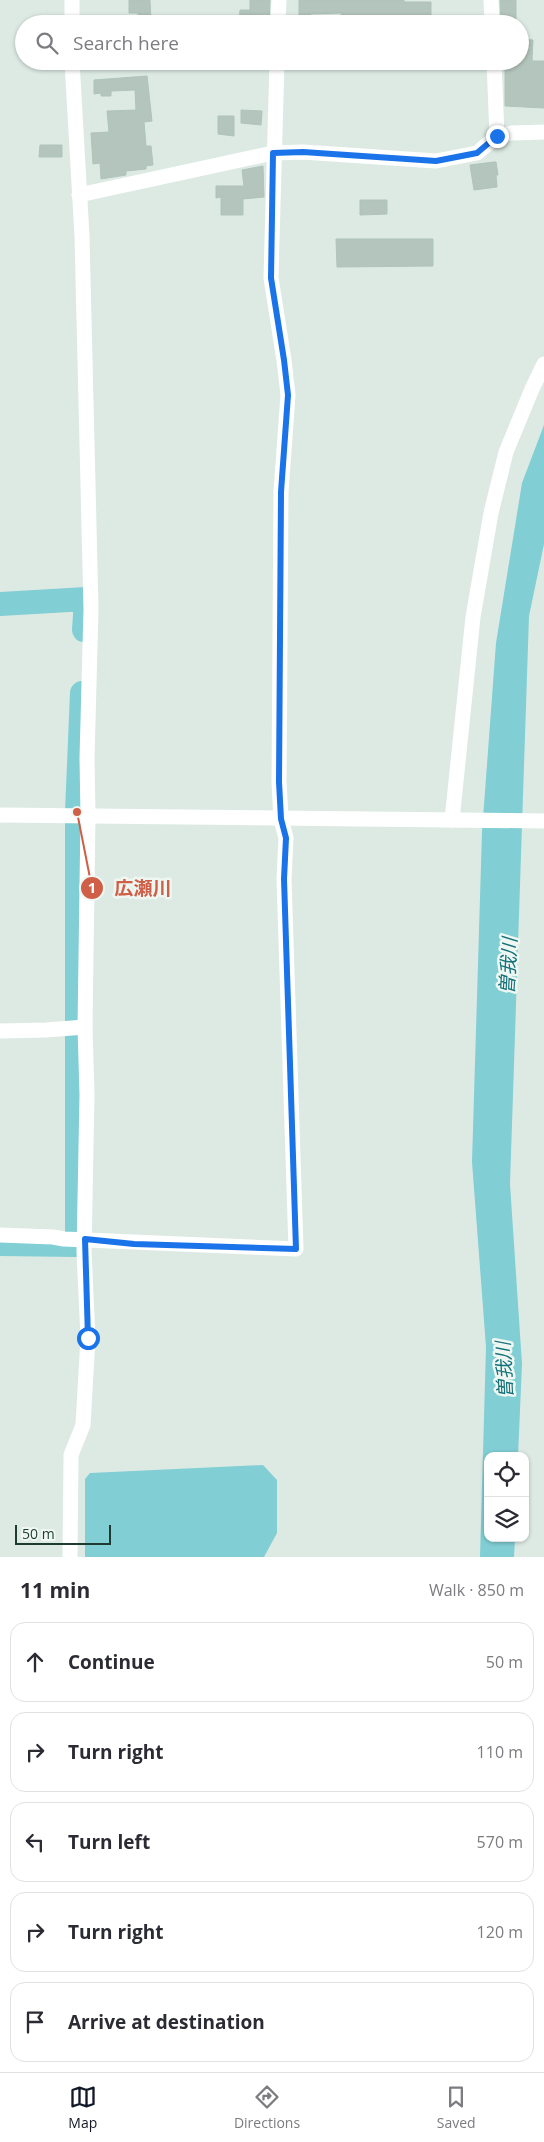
<!DOCTYPE html>
<html lang="en">
<head>
<meta charset="utf-8">
<style>
	:root { --surface:#fff; --page:#f2f2f3; --text:#2b2b33; --muted:#7c7c81; --line:#e1e1e2; --accent:#111827 }
	body { margin:0; font-family:"Open Sans","Noto Sans JP",sans-serif; background:var(--page); color:var(--text) }
	.controls { position:absolute; right:15px; bottom:15px; display:grid; overflow:hidden; border-radius:10px; box-shadow:0 1px 4px #0004 }
	.controls button { width:45px; height:45px; display:grid; place-items:center; padding:0; border:0; border-bottom:1px solid var(--line); background:var(--surface); color:var(--text); font:25px sans-serif }
	.scale { position:absolute; left:15px; bottom:12px; width:96px; box-sizing:border-box; padding-left:5px; border:2px solid #1e3b31; border-top:0; font-size:14px; line-height:18px; white-space:nowrap; color:#1e3b31; -webkit-text-stroke:4px #eef7f2; paint-order:stroke }
	.stop { position:absolute; width:15px; height:15px; margin:-11px; border:4px solid #1a73e8; border-radius:50%; background:#fff }
	.stop.end { background:#1a73e8; border-color:#fff; box-shadow:0 1px 5px #0008 }
	.list { margin:0; padding:0; list-style:none }
	h2 { display:flex; justify-content:space-between; align-items:center; height:65px; margin:0; padding:0 20px; font-size:21px }
	h2 small { font-size:16px; font-weight:400; color:var(--muted) }
	.list li { display:grid; grid-template-columns:32px 1fr auto; gap:15px; align-items:center; box-sizing:border-box; height:80px; margin:0 10px 10px; padding:0 10px; border:1px solid var(--line); border-radius:15px }
	.list b { display:block; font-size:19px; white-space:nowrap }
	.list em { font-size:16px; font-style:normal; color:var(--muted) }
	.icon { flex:none; width:28px; height:28px; fill:none; stroke:currentColor; stroke-width:2; stroke-linecap:round; stroke-linejoin:round }
	.map { position:relative; flex:none; width:544px; height:1557px; overflow:hidden }
	.search { position:absolute; background:var(--surface); box-shadow:0 1px 4px #0004; left:15px; right:15px; top:15px; height:55px; display:flex; align-items:center; gap:12px; box-sizing:border-box; padding:0 18px; border-radius:28px; color:var(--muted); font-size:19px }
	.sheet { height:515px; background:var(--surface) }
	nav { display:flex; justify-content:space-around; align-items:center; box-sizing:border-box; height:70px; border-top:1px solid var(--line); background:var(--surface); font-size:14px; color:var(--muted) }
	nav a { display:grid; justify-items:center; gap:2px }
	nav .on { color:var(--accent) }
	.map>svg:first-child { display:block }
	.water { fill:#81ced4 }
	.lines { fill:none; stroke-linecap:round; stroke-linejoin:round }
	.river { stroke:#81ced4; stroke-width:24 }
	.building { fill:#b3c5bc; stroke:#b0c4ba }
	.street { stroke:#fff; stroke-width:15 }
	.route { stroke:#1a73e8; stroke-width:6 }
	.labels { text-anchor:middle; dominant-baseline:central; stroke-width:5; stroke-linejoin:round; paint-order:stroke }
	.water-label { font-size:19px; font-style:italic; fill:#15717a; stroke:#eef7f2 }
	.leader { fill:none; stroke:#cf5f46; stroke-width:2 }
	.callout-dot { fill:#cf5f46; stroke:#eef7f2; stroke-width:2 }
	.mark-label { font-size:15px; text-anchor:middle; font-weight:bold; fill:#fff }
	.callout-label { font-size:19px; text-anchor:middle; font-weight:bold; fill:#cf5f46; stroke:#eef7f2; stroke-width:5; stroke-linejoin:round; paint-order:stroke }
</style>
</head>
<body>
<div class="map">
<svg width="544" height="1557" viewBox="0 0 544 1557">
	<rect width="100%" height="100%" fill="#ddeae4"/>
	<g class="water">
		<path d="M 544,425 L 544,544 L 529,616 L 510,1184 L 522,1364 L 518,1456 L 488,1456 L 488,1538 L 515,1538 L 514,1557 L 480,1557 L 486,1347 L 472,1162 L 482,832 L 496,643 L 522,483 Z"/>
		<path d="M 263,1465 L 277,1480 L 277,1533 L 264,1557 L 85,1557 L 85,1479 L 90,1473 Z"/>
	</g>
	<g class="lines">
		<g class="river">
			<path d="M 0,604 L 86,599 L 84,630"/>
			<path d="M 0,1244 L 77,1245 L 77,812 L 82,693"/>
		</g>
	</g>
	<g class="building">
		<path d="M 129,0 L 150,0 L 151,21 L 138,21 L 138,13 L 129,13 Z"/>
		<path d="M 250,0 L 270,0 L 269,24 L 239,24 L 240,10 L 250,10 Z"/>
		<path d="M 299,0 L 404,0 L 404,2 L 431,2 L 431,22 L 380,24 L 380,16 L 358,16 L 358,19 L 342,21 L 341,13 L 310,14 L 311,16 L 299,16 Z"/>
		<path d="M 500,0 L 516,0 L 516,24 L 501,24 Z"/>
		<path d="M 520,39 L 533,40 L 532,61 L 544,61 L 544,108 L 505,106 L 505,61 L 520,61 Z"/>
		<path d="M 147,76 L 152,121 L 144,122 L 146,146 L 151,146 L 153,165 L 146,166 L 146,169 L 126,171 L 126,175 L 101,179 L 100,163 L 93,164 L 91,133 L 109,132 L 107,111 L 136,110 L 135,90 L 111,91 L 111,96 L 101,96 L 101,93 L 94,94 L 94,80 Z"/>
		<path d="M 241,110 L 262,111 L 261,125 L 241,123 Z"/>
		<path d="M 218,116 L 234,116 L 234,136 L 218,134 Z"/>
		<path d="M 40,145 L 62,145 L 62,157 L 39,157 Z"/>
		<path d="M 494,162 L 496,162 L 498,175 L 496,175 L 497,187 L 474,190 L 470,165 Z"/>
		<path d="M 263,166 L 264,197 L 243,199 L 243,215 L 221,215 L 221,197 L 216,198 L 216,186 L 244,186 L 242,170 Z"/>
		<path d="M 360,200 L 387,200 L 387,214 L 360,215 Z"/>
		<path d="M 336,239 L 433,239 L 433,266 L 337,267 Z"/>
	</g>
	<g class="lines">
		<g class="street">
			<path d="M 72,0 L 72,24"/>
			<path d="M 491,0 L 492,24"/>
			<path d="M 278,24 L 279,0"/>
			<path d="M 494,61 L 497,136"/>
			<path d="M 79,195 L 273,153 L 303,152 L 436,161 L 477,153 L 497,136 L 512,133 L 544,132"/>
			<path d="M 0,815 L 544,821"/>
			<path d="M 452,820 L 473,617 L 491,513 L 506,452 L 532,389 L 544,364"/>
			<path d="M 0,1031 L 46,1030 L 85,1027"/>
			<path d="M 0,1235 L 53,1237 L 64,1239 L 296,1249 L 284,879 L 286,838 L 281,819 L 279,782 L 281,492 L 288,395 L 284,360 L 271,278 L 277,61"/>
			<path d="M 70,1557 L 71,1455 L 83,1425 L 88,1338 L 84,1252 L 87,1095 L 85,1027 L 88,816 L 87,758 L 91,609 L 82,236 L 72,61"/>
		</g>
	</g>
	<g class="lines">
		<path class="route" d="M 88,1338 L 85,1239 L 134,1244 L 296,1249 L 284,879 L 286,838 L 281,819 L 279,782 L 281,492 L 288,395 L 284,360 L 271,278 L 273,153 L 303,152 L 436,161 L 477,153 L 497,136"/>
	</g>
	<g class="labels">
		<g class="water-label">
			<text transform="translate(508 966) rotate(-87)">曽我川</text>
			<text transform="translate(504 1370) rotate(-93)">曽我川</text>
		</g>
	</g>
	<path class="leader" d="M77 812L92 888"/>
	<g class="callout-dot">
		<circle cx="77" cy="812" r="5"/>
		<circle cx="92" cy="888" r="12"/>
	</g>
	<g class="mark-label">
		<text x="92" y="893">1</text>
	</g>
	<g class="callout-label">
		<text x="143" y="895">広瀬川</text>
	</g>
</svg>
<div class="controls">
<button><svg class="icon" aria-label="locate" viewBox="0 0 24 24"><circle cx="12" cy="12" r="6"/><path d="M12 2v4M12 18v4M2 12h4M18 12h4"/></svg></button>
<button><svg class="icon" aria-label="layers" viewBox="0 0 24 24"><path d="M12 4l9 5-9 5-9-5zM3 14l9 5 9-5"/></svg></button>
</div>
<div class="scale">50 m</div>
<div class="stop" style="left:88px;top:1338px"></div>
<div class="stop end" style="left:497px;top:136px"></div>
<div class="search"><svg class="icon" aria-label="search" viewBox="0 0 24 24"><circle cx="10" cy="10" r="6"/><path d="M15 15l6 6"/></svg>Search here</div>
</div>
<section class="sheet">
<h2>11 min<small>Walk · 850 m</small></h2>
<ul class="list">
<li><svg class="icon" aria-label="ahead" viewBox="0 0 24 24"><path d="M12 20V5M6 11l6-6 6 6"/></svg><div><b>Continue</b></div><em>50 m</em></li>
<li><svg class="icon" aria-label="right" viewBox="0 0 24 24"><path d="M7 20v-9h11M14 6l5 5-5 5"/></svg><div><b>Turn right</b></div><em>110 m</em></li>
<li><svg class="icon" aria-label="left" viewBox="0 0 24 24"><path d="M17 20v-9H6M10 6l-5 5 5 5"/></svg><div><b>Turn left</b></div><em>570 m</em></li>
<li><svg class="icon" aria-label="right" viewBox="0 0 24 24"><path d="M7 20v-9h11M14 6l5 5-5 5"/></svg><div><b>Turn right</b></div><em>120 m</em></li>
<li><svg class="icon" aria-label="arrive" viewBox="0 0 24 24"><path d="M6 21V4h12l-3 4 3 4H6"/></svg><div><b>Arrive at destination</b></div></li>
</ul>
</section>
<nav>
<a class="on"><svg class="icon" aria-label="map" viewBox="0 0 24 24"><path d="M3 6l6-2 6 2 6-2v14l-6 2-6-2-6 2zM9 4v14M15 6v14"/></svg>Map</a>
<a><svg class="icon" aria-label="directions" viewBox="0 0 24 24"><path d="M12 3l9 9-9 9-9-9zM9 14v-3h6M13 9l2 2-2 2"/></svg>Directions</a>
<a><svg class="icon" aria-label="saved" viewBox="0 0 24 24"><path d="M7 4h10v16l-5-4-5 4z"/></svg>Saved</a>
</nav>
</body>
</html>
